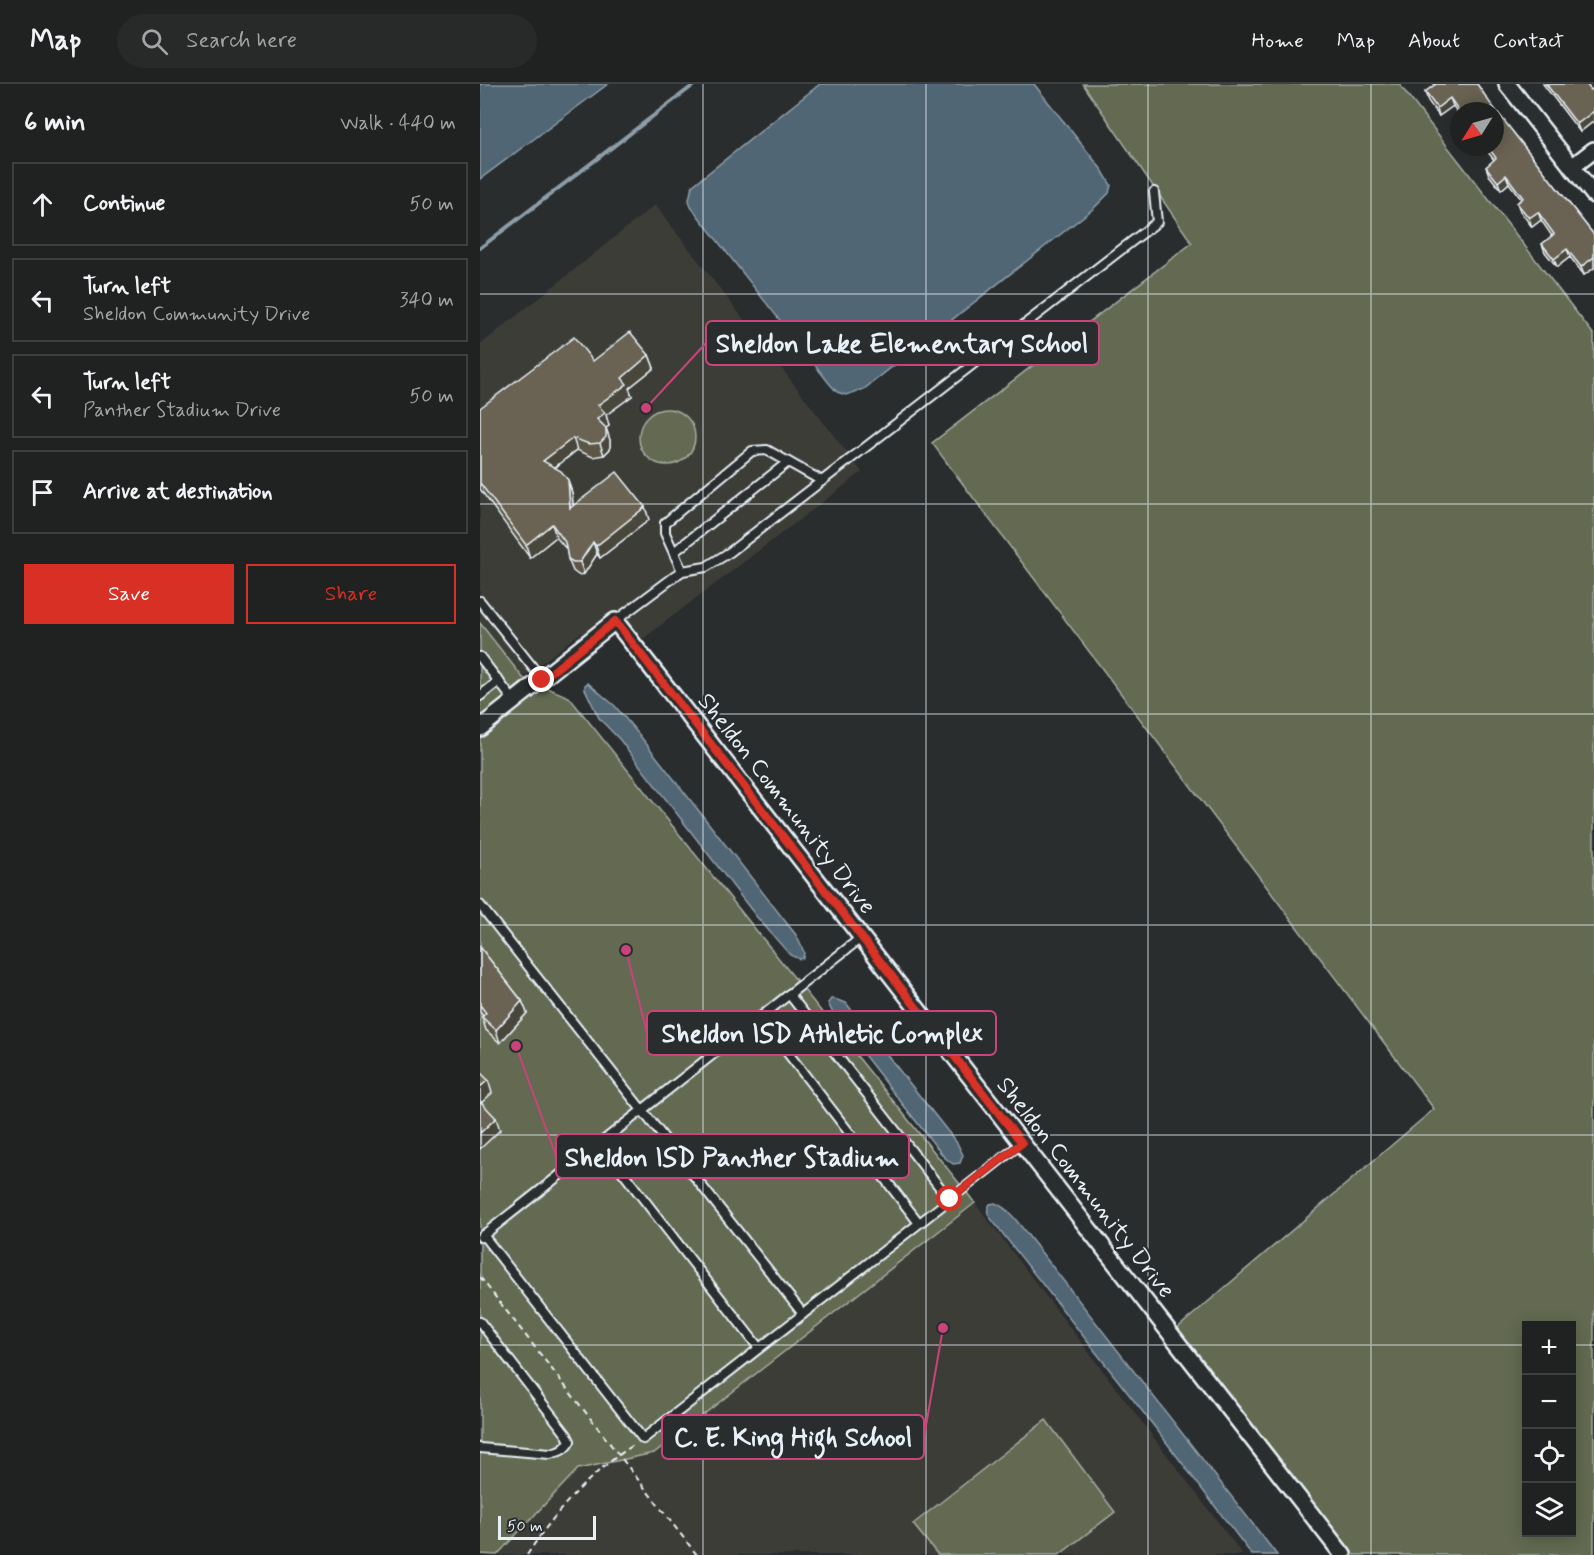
<!DOCTYPE html>
<html lang="en">
<head>
<meta charset="utf-8">
<style>
	:root { --surface:#202222; --page:#282a2a; --text:#f1f3f6; --muted:#a2a4a5; --line:#3d3f40; --accent:#d93025 }
	body { margin:0; font-family:Mynerve,sans-serif; background:var(--page); color:var(--text) }
	.controls { position:absolute; right:18px; bottom:18px; display:grid; overflow:hidden; border-radius:0px; box-shadow:0 3px 15px #0003 }
	.controls button { width:54px; height:54px; display:grid; place-items:center; padding:0; border:0; border-bottom:2px solid var(--line); background:var(--surface); color:var(--text); font:30px sans-serif }
	.compass { position:absolute; left:970px; top:18px; width:54px; height:54px; border-radius:50%; background:var(--surface); box-shadow:0 3px 15px #0003; rotate:233deg }
	.scale { position:absolute; left:18px; bottom:15px; width:98px; box-sizing:border-box; padding-left:6px; border:3px solid #e8f1f8; border-top:0; font-size:16px; line-height:21px; white-space:nowrap; color:#e8f1f8; -webkit-text-stroke:4px #2a2d2e; paint-order:stroke }
	.stop { position:absolute; width:18px; height:18px; margin:-14px; border:4px solid #d93025; border-radius:50%; background:#fff }
	.stop.end { background:#d93025; border-color:#fff; box-shadow:0 2px 6px #0008 }
	.list { margin:0; padding:0; list-style:none }
	h2 { display:flex; justify-content:space-between; align-items:center; height:78px; margin:0; padding:0 24px; font-size:26px }
	h2 small { font-size:20px; font-weight:400; color:var(--muted) }
	.list li { display:grid; grid-template-columns:39px 1fr auto; gap:18px; align-items:center; box-sizing:border-box; height:84px; margin:0 12px 12px; padding:0 12px; border:2px solid var(--line); border-radius:0px }
	.list b { display:block; font-size:22px; white-space:nowrap }
	.list p { margin:0; font-size:20px; white-space:nowrap; color:var(--muted) }
	.list em { font-size:20px; font-style:normal; color:var(--muted) }
	.actions { display:flex; gap:12px; padding:18px 24px }
	.actions a { flex:1; padding:14px 0; border:2px solid var(--accent); border-radius:0px; text-align:center; font-size:21px; color:var(--accent) }
	.actions .main { background:var(--accent); color:#fff }
	.icon { flex:none; width:33px; height:33px; fill:none; stroke:currentColor; stroke-width:2; stroke-linecap:round; stroke-linejoin:round }
	.map { position:relative; flex:none; width:1114px; height:1471px; overflow:hidden }
	header { display:flex; align-items:center; gap:36px; box-sizing:border-box; height:84px; padding:0 30px; background:var(--surface); border-bottom:2px solid var(--line) }
	header strong { font-size:28px }
	nav { display:flex; gap:33px; margin-inline-start:auto; font-size:21px }
	.search { width:420px; height:54px; background:var(--page); display:flex; align-items:center; gap:15px; box-sizing:border-box; padding:0 21px; border-radius:33px; color:var(--muted); font-size:22px }
	main { display:flex }
	aside { flex:1; background:var(--surface) }
	.map>svg:first-child { display:block }
	.built { fill:#3d3e39 }
	.green { fill:#636b51; stroke:#a6aea4; stroke-width:1.5; fill-rule:evenodd }
	.water { fill:#516675; stroke:#8d9ea9; stroke-width:1.5 }
	.lines { fill:none; stroke-linecap:round; stroke-linejoin:round }
	.stream { stroke:#8d9ea9; stroke-width:4 }
	.service-casing { stroke:#e8f1f8; stroke-width:12 }
	.minor-casing { stroke:#e8f1f8; stroke-width:20 }
	.path { stroke:#e8f1f8; stroke-width:2; stroke-dasharray:6 4.5; stroke-linecap:butt }
	.service { stroke:#2a2d2e; stroke-width:8 }
	.minor { stroke:#2a2d2e; stroke-width:15 }
	.wall { fill:#5b5647; stroke:#e8f1f8; stroke-width:1.5 }
	.shaded-wall { fill:#4a463a; stroke:#e8f1f8; stroke-width:1.5 }
	.building { fill:#6a6453; stroke:#e8f1f8; stroke-width:1.5 }
	.route { stroke:#d93025; stroke-width:8 }
	.grid { fill:none; stroke:#e8f1f8; stroke-width:1.5; stroke-opacity:0.55 }
	.labels { text-anchor:middle; dominant-baseline:central; stroke-width:4.5; stroke-linejoin:round; paint-order:stroke }
	.street-label { font-size:24px; fill:#e8f1f8; stroke:#2a2d2e }
	.leader { fill:none; stroke:#ca437a; stroke-width:2 }
	.callout-dot { fill:#ca437a; stroke:#2a2d2e; stroke-width:2 }
	.callout { fill:#2a2d2e; stroke:#ca437a; stroke-width:2 }
	.callout-label { font-size:26px; text-anchor:middle; font-weight:bold; fill:#e8f1f8 }
</style>
</head>
<body>
<header>
<strong>Map</strong>
<div class="search"><svg class="icon" aria-label="search" viewBox="0 0 24 24"><circle cx="10" cy="10" r="6"/><path d="M15 15l6 6"/></svg>Search here</div>
<nav><a>Home</a><a>Map</a><a>About</a><a>Contact</a></nav>
</header>
<main>
<aside>
<h2>6 min<small>Walk · 440 m</small></h2>
<ul class="list">
<li><svg class="icon" aria-label="ahead" viewBox="0 0 24 24"><path d="M12 20V5M6 11l6-6 6 6"/></svg><div><b>Continue</b></div><em>50 m</em></li>
<li><svg class="icon" aria-label="left" viewBox="0 0 24 24"><path d="M17 20v-9H6M10 6l-5 5 5 5"/></svg><div><b>Turn left</b><p>Sheldon Community Drive</p></div><em>340 m</em></li>
<li><svg class="icon" aria-label="left" viewBox="0 0 24 24"><path d="M17 20v-9H6M10 6l-5 5 5 5"/></svg><div><b>Turn left</b><p>Panther Stadium Drive</p></div><em>50 m</em></li>
<li><svg class="icon" aria-label="arrive" viewBox="0 0 24 24"><path d="M6 21V4h12l-3 4 3 4H6"/></svg><div><b>Arrive at destination</b></div></li>
</ul>
<div class="actions"><a class="main">Save</a><a>Share</a></div>
</aside>
<div class="map">
<svg width="1114" height="1471" viewBox="0 0 1114 1471">
	<rect width="100%" height="100%" fill="#2a2d2e"/>
	<filter id="ink" filterUnits="userSpaceOnUse"><feTurbulence type="fractalNoise" baseFrequency=".0167" numOctaves="2"/><feDisplacementMap in="SourceGraphic" scale="12" xChannelSelector="R" yChannelSelector="G"/><feConvolveMatrix kernelMatrix="1 2 1 2 8 2 1 2 1" color-interpolation-filters="sRGB"/></filter>
	<g filter="url(#ink)">
		<g class="built">
			<path d="M 175,121 L 382,388 L 164,554 L 100,549 L 43,594 L 0,539 L 0,261 Z"/>
			<path d="M 495,1119 L 763,1471 L 17,1471 L 98,1385 L 174,1369 Z"/>
		</g>
		<g class="green">
			<path d="M 603,0 L 919,0 L 1114,251 L 1114,1471 L 872,1471 L 695,1246 L 954,1025 L 452,359 L 712,159 ZM 1046,1242 L 1092,1242 L 1092,1448 L 1046,1448 Z"/>
			<circle cx="187" cy="353" r="28"/>
			<path d="M 0,539 L 43,594 L 89,613 L 495,1119 L 174,1369 L 98,1385 L 17,1471 L 0,1470 Z"/>
			<path d="M 566,1336 L 635,1428 L 579,1471 L 458,1471 L 433,1440 Z"/>
		</g>
		<g class="water">
			<path d="M 0,0 L 128,0 L 0,95 Z"/>
			<path d="M 340,0 L 554,0 L 622,86 L 631,101 L 629,109 L 614,124 L 384,305 L 366,311 L 357,308 L 349,299 L 211,123 L 209,116 L 212,102 Z"/>
			<path d="M 108,599 L 135,622 L 161,653 L 316,851 L 324,868 L 323,874 L 319,875 L 310,871 L 276,832 L 140,656 L 119,634 L 105,605 L 105,601 Z"/>
			<path d="M 351,915 L 354,915 L 366,919 L 477,1059 L 483,1071 L 480,1079 L 473,1080 L 464,1073 L 381,967 L 359,942 L 348,919 Z"/>
			<path d="M 515,1119 C 531,1125 543,1146 554,1159 L 797,1471 L 772,1471 L 677,1346 L 512,1136 C 507,1130 506,1126 510,1120 Z"/>
		</g>
		<g class="lines">
			<path class="stream" d="M 0,164 L 215,0"/>
			<defs>
				<g id="service">
					<path d="M 194,468 L 308,378"/>
					<path d="M 202,487 L 185,449 L 185,439 L 272,367 L 287,366 L 342,397"/>
					<path d="M 0,517 L 62,595"/>
					<path d="M 135,537 L 202,487 L 226,483 L 250,468 L 677,138 L 674,108"/>
					<path d="M 0,573 L 34,617"/>
					<path d="M 0,612 L 19,597"/>
					<path d="M 0,821 L 323,1230"/>
					<path d="M 309,910 L 469,1115"/>
					<path d="M 280,933 L 439,1139"/>
					<path d="M 120,1059 L 279,1264"/>
					<path d="M 3,1151 L 163,1355 L 542,1059"/>
					<path d="M 1,1153 L 382,853"/>
					<path d="M 0,1238 L 87,1351 L 90,1357 C 85,1366 79,1368 70,1370 L 0,1364"/>
				</g>
				<g id="minor">
					<path d="M 1027,0 L 1114,111"/>
					<path d="M 1092,83 L 1114,66"/>
					<path d="M 0,644 L 135,537 L 863,1471"/>
				</g>
			</defs>
			<use href="#service" class="service-casing"/>
			<use href="#minor" class="minor-casing"/>
			<g class="path">
				<path d="M 0,1193 L 217,1471"/>
				<path d="M 47,1471 C 77,1425 109,1390 155,1360"/>
			</g>
			<use href="#service" class="service"/>
			<use href="#minor" class="minor"/>
		</g>
		<g class="wall">
			<path d="M 954,0 L 997,0 L 1010,19 L 1114,151 L 1114,184 L 1104,191 L 1090,173 L 1077,183 L 1065,168 L 1062,160 L 1072,152 L 1061,136 L 1052,143 L 1040,127 L 1037,119 L 1041,115 L 1029,99 L 1021,106 L 1009,91 L 1006,83 L 1014,76 L 1004,63 L 1015,63 L 979,27 L 979,31 L 973,22 L 959,32 L 948,17 L 945,8 L 955,1 Z"/>
			<path d="M 1063,0 L 1106,0 L 1111,6 L 1114,4 L 1114,37 L 1100,48 Z"/>
			<path d="M 169,271 L 174,284 L 149,304 L 152,312 L 126,331 L 129,342 L 126,344 L 130,356 L 130,365 L 124,371 L 113,373 L 97,366 L 75,384 L 88,396 L 92,409 L 93,421 L 165,423 L 169,436 L 120,474 L 117,470 L 104,490 L 98,491 L 93,487 L 88,475 L 87,466 L 76,453 L 50,474 L 0,405 L 0,324 L 113,277 Z"/>
			<path d="M 0,863 L 42,917 L 47,929 L 20,959 L 6,946 L 2,933 L 3,932 L 0,928 Z"/>
		</g>
		<g class="shaded-wall">
			<path d="M 970,14 L 973,22 L 959,32 L 957,24 Z"/>
			<path d="M 1114,27 L 1114,37 L 1100,48 L 1097,40 Z"/>
			<path d="M 990,63 L 996,63 L 991,67 Z"/>
			<path d="M 1026,91 L 1029,99 L 1021,106 L 1018,98 Z"/>
			<path d="M 1058,128 L 1061,136 L 1052,143 L 1049,134 Z"/>
			<path d="M 1087,165 L 1090,173 L 1077,183 L 1074,175 Z"/>
			<path d="M 1114,173 L 1114,184 L 1104,191 L 1101,183 Z"/>
			<path d="M 169,271 L 174,284 L 149,304 L 152,312 L 126,331 L 129,342 L 126,344 L 130,356 L 130,365 L 124,371 L 120,359 L 117,335 L 118,321 L 142,294 Z"/>
			<path d="M 93,354 L 97,366 L 67,389 L 63,377 Z"/>
			<path d="M 88,396 L 92,409 L 94,436 L 90,424 Z"/>
			<path d="M 165,423 L 169,436 L 120,474 L 116,462 Z"/>
			<path d="M 72,440 L 76,453 L 50,474 L 46,461 Z"/>
			<path d="M 113,458 L 117,470 L 104,490 L 100,478 Z"/>
			<path d="M 42,917 L 47,929 L 20,959 L 16,946 Z"/>
			<path d="M 8,996 L 12,1009 L 0,1020 L 0,1003 Z"/>
			<path d="M 16,1034 L 20,1046 L 0,1065 L 0,1049 Z"/>
		</g>
		<g class="building">
			<path d="M 956,0 L 997,0 L 1010,19 L 1114,151 L 1114,173 L 1101,183 L 1087,165 L 1074,175 L 1062,160 L 1074,150 L 1058,128 L 1049,134 L 1037,119 L 1043,114 L 1026,91 L 1018,98 L 1006,83 L 1016,74 L 1008,63 L 1015,63 L 1015,27 L 979,27 L 970,14 L 957,24 L 945,8 Z"/>
			<path d="M 1066,0 L 1106,0 L 1111,6 L 1114,4 L 1114,27 L 1097,40 Z"/>
			<path d="M 150,248 L 169,271 L 142,294 L 147,300 L 118,321 L 125,329 L 117,335 L 126,344 L 126,353 L 120,359 L 109,360 L 93,354 L 63,377 L 81,387 L 88,396 L 90,424 L 137,388 L 165,423 L 116,462 L 113,458 L 100,478 L 93,478 L 88,475 L 85,458 L 72,440 L 46,461 L 0,399 L 0,324 L 94,253 L 113,277 Z"/>
			<path d="M 0,863 L 42,917 L 16,946 L 2,933 L 6,929 L 0,921 Z"/>
			<path d="M 0,988 L 8,996 L 0,1003 Z"/>
			<path d="M 0,1017 L 16,1034 L 0,1049 Z"/>
		</g>
	</g>
	<g class="lines" filter="url(#ink)">
		<path class="route" d="M 62,596 L 135,537 L 542,1059 L 470,1115"/>
	</g>
	<path class="grid" d="M 223,0 L 223,1471M 446,0 L 446,1471M 668,0 L 668,1471M 891,0 L 891,1471M 0,210 L 1114,210M 0,420 L 1114,420M 0,630 L 1114,630M 0,841 L 1114,841M 0,1051 L 1114,1051M 0,1261 L 1046,1261M 1092,1261 L 1114,1261"/>
	<g class="labels">
		<g class="street-label">
			<text transform="translate(306 720) rotate(52)">Sheldon Community Drive</text>
			<text transform="translate(605 1104) rotate(52)">Sheldon Community Drive</text>
		</g>
	</g>
	<path class="leader" d="M166 324L226 259M146 866L167 949M36 962L76 1072M463 1244L444 1353"/>
	<g class="callout-dot">
		<circle cx="166" cy="324" r="6"/>
		<circle cx="146" cy="866" r="6"/>
		<circle cx="36" cy="962" r="6"/>
		<circle cx="463" cy="1244" r="6"/>
	</g>
	<g class="callout">
		<rect x="226" y="237" width="393" height="44" rx="6"/>
		<rect x="167" y="927" width="349" height="44" rx="6"/>
		<rect x="76" y="1050" width="353" height="44" rx="6"/>
		<rect x="182" y="1331" width="262" height="44" rx="6"/>
	</g>
	<g class="callout-label">
		<text x="422" y="268">Sheldon Lake Elementary School</text>
		<text x="342" y="958">Sheldon ISD Athletic Complex</text>
		<text x="252" y="1082">Sheldon ISD Panther Stadium</text>
		<text x="313" y="1362">C. E. King High School</text>
	</g>
</svg>
<div class="controls">
<button>+</button>
<button>−</button>
<button><svg class="icon" aria-label="locate" viewBox="0 0 24 24"><circle cx="12" cy="12" r="6"/><path d="M12 2v4M12 18v4M2 12h4M18 12h4"/></svg></button>
<button><svg class="icon" aria-label="layers" viewBox="0 0 24 24"><path d="M12 4l9 5-9 5-9-5zM3 14l9 5 9-5"/></svg></button>
</div>
<svg class="compass" viewBox="-18 -18 36 36"><path d="M0-13l5 13h-10z" fill="#e53935"/><path d="M0 13l5-13h-10z" fill="#a2a4a5"/></svg>
<div class="scale">50 m</div>
<div class="stop" style="left:470px;top:1115px"></div>
<div class="stop end" style="left:62px;top:596px"></div>
</div>
</main>
</body>
</html>
